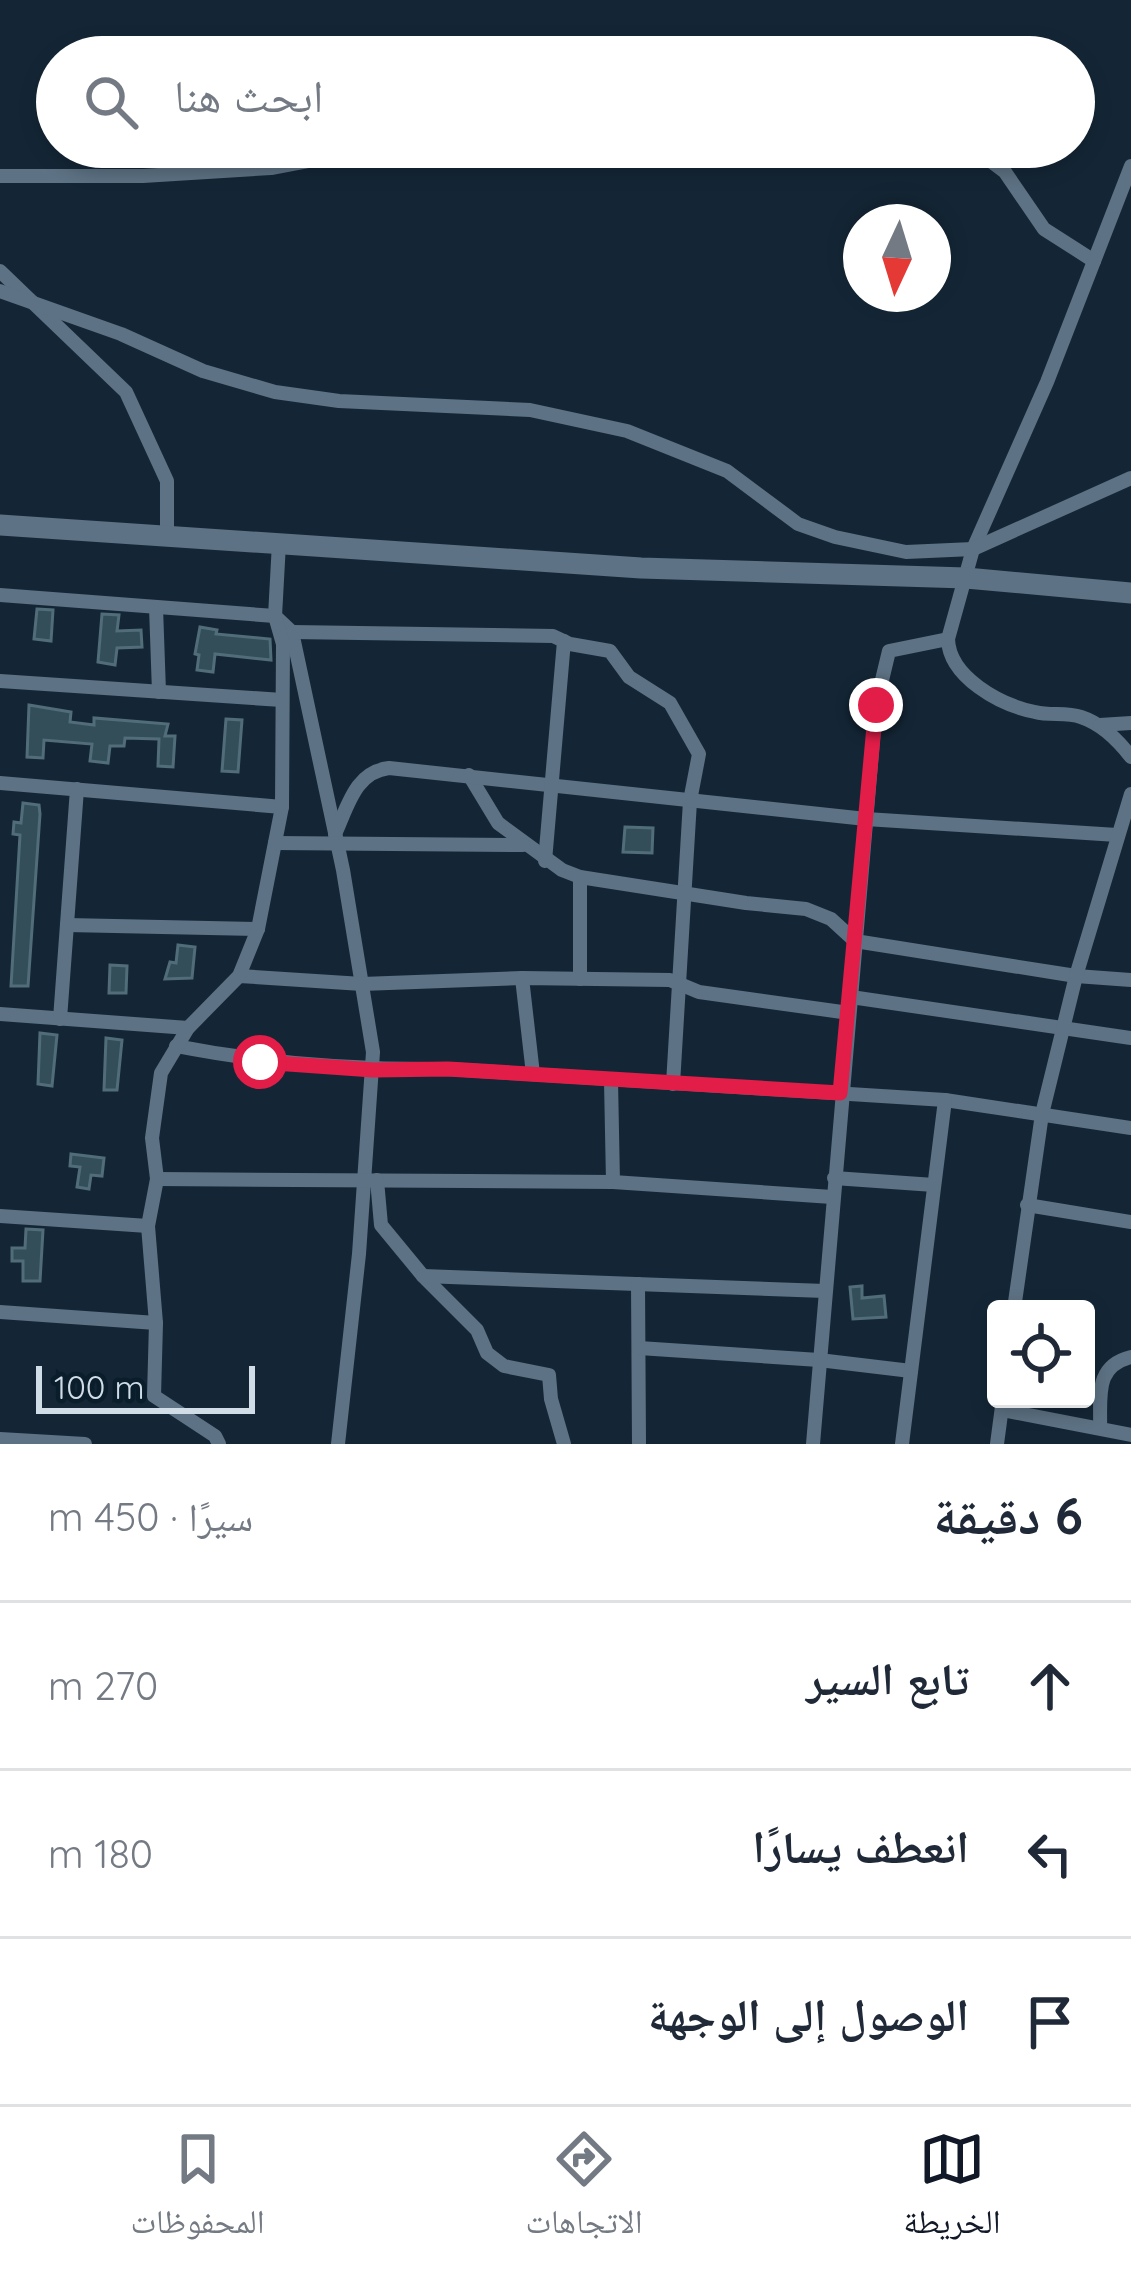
<!DOCTYPE html>
<html lang="ar">
<head>
<meta charset="utf-8">
<style>
	:root { --surface:#fff; --page:#f2f2f3; --text:#1f2937; --muted:#747a83; --line:#e0e1e3; --accent:#111827 }
	body { margin:0; font-family:Quicksand,"Noto Naskh Arabic",sans-serif; background:var(--page); color:var(--text); direction:rtl }
	.controls { position:absolute; right:36px; bottom:36px; display:grid; overflow:hidden; border-radius:12px; box-shadow:0 6px 18px #0003 }
	.controls button { width:108px; height:108px; display:grid; place-items:center; padding:0; border:0; border-bottom:3px solid var(--line); background:var(--surface); color:var(--text); font:60px sans-serif }
	.compass { position:absolute; left:843px; top:204px; width:108px; height:108px; border-radius:50%; background:var(--surface); box-shadow:0 6px 18px #0003; rotate:184deg }
	.scale { position:absolute; left:36px; bottom:30px; width:219px; box-sizing:border-box; padding-left:12px; border:6px solid #d0dce6; border-top:0; font-size:33px; line-height:42px; white-space:nowrap; color:#d0dce6; -webkit-text-stroke:9px #0a1d2b; paint-order:stroke }
	.stop { position:absolute; width:36px; height:36px; margin:-27px; border:9px solid #e11d48; border-radius:50%; background:#fff }
	.stop.end { background:#e11d48; border-color:#fff; box-shadow:0 3px 12px #0008 }
	.list { margin:0; padding:0; list-style:none }
	h2 { display:flex; justify-content:space-between; align-items:center; height:156px; margin:0; padding:0 48px; font-size:51px }
	h2 small { font-size:39px; font-weight:400; color:var(--muted) }
	.list li { display:grid; grid-template-columns:78px 1fr auto; gap:36px; align-items:center; box-sizing:border-box; height:168px; padding:0 48px; border-top:3px solid var(--line) }
	.list b { display:block; font-size:45px; white-space:nowrap }
	.list em { font-size:39px; font-style:normal; color:var(--muted) }
	.icon { flex:none; width:66px; height:66px; fill:none; stroke:currentColor; stroke-width:2; stroke-linecap:round; stroke-linejoin:round }
	.map { position:relative; flex:none; width:1131px; height:1444px; overflow:hidden; direction:ltr }
	.search { position:absolute; background:var(--surface); box-shadow:0 6px 18px #0003; left:36px; right:36px; top:36px; height:132px; display:flex; align-items:center; gap:30px; box-sizing:border-box; padding:0 42px; border-radius:66px; color:var(--muted); font-size:45px }
	.sheet { height:660px; background:var(--surface) }
	nav { display:flex; justify-content:space-around; align-items:center; box-sizing:border-box; height:168px; border-top:3px solid var(--line); background:var(--surface); font-size:33px; color:var(--muted) }
	nav a { display:grid; justify-items:center; gap:6px }
	nav .on { color:var(--accent) }
	.map>svg:first-child { display:block }
	.building { fill:#334e59; stroke:#516d79; stroke-width:3 }
	.lines { fill:none; stroke-linecap:round; stroke-linejoin:round }
	.street { stroke:#5d7284; stroke-width:14 }
	.secondary { stroke:#5d7284; stroke-width:21 }
	.route { stroke:#e11d48; stroke-width:15 }
</style>
</head>
<body>
<div class="map">
<svg width="1131" height="1444" viewBox="0 0 1131 1444">
	<rect width="100%" height="100%" fill="#142636"/>
	<g class="building">
		<path d="M 37,609 L 53,610 L 51,641 L 34,639 Z"/>
		<path d="M 102,614 L 119,615 L 117,631 L 141,630 L 142,647 L 117,648 L 115,665 L 98,662 Z"/>
		<path d="M 200,627 L 217,630 L 216,634 L 270,639 L 271,660 L 215,654 L 213,672 L 197,670 L 199,655 L 195,654 Z"/>
		<path d="M 29,705 L 71,712 L 70,722 L 94,725 L 94,718 L 168,724 L 165,736 L 175,736 L 173,767 L 158,766 L 159,739 L 125,738 L 124,746 L 110,746 L 108,763 L 90,761 L 92,744 L 44,740 L 43,758 L 27,757 Z"/>
		<path d="M 226,719 L 242,720 L 238,772 L 222,771 Z"/>
		<path d="M 23,803 L 39,805 L 40,814 L 28,986 L 11,986 L 20,835 L 13,834 L 14,822 L 21,823 Z"/>
		<path d="M 625,827 L 653,828 L 652,853 L 623,852 Z"/>
		<path d="M 178,945 L 195,947 L 192,978 L 165,979 L 170,962 L 176,963 Z"/>
		<path d="M 110,965 L 127,966 L 126,993 L 109,993 Z"/>
		<path d="M 40,1033 L 57,1035 L 52,1086 L 38,1084 Z"/>
		<path d="M 106,1038 L 122,1040 L 117,1090 L 104,1090 Z"/>
		<path d="M 71,1154 L 104,1158 L 102,1176 L 91,1175 L 89,1189 L 77,1187 L 80,1167 L 70,1166 Z"/>
		<path d="M 26,1229 L 43,1230 L 40,1281 L 23,1281 L 23,1261 L 12,1261 L 12,1248 L 25,1248 Z"/>
		<path d="M 862,1286 L 862,1298 L 884,1296 L 886,1317 L 853,1319 L 850,1287 Z"/>
	</g>
	<g class="lines">
		<g class="street">
			<path d="M 972,147 L 1005,172 L 1044,229 L 1094,261"/>
			<path d="M 1131,166 L 1047,382 L 973,549 L 948,639 C 949,677 1000,705 1035,712 C 1050,716 1066,712 1081,717 C 1102,724 1118,740 1131,757"/>
			<path d="M 0,176 L 143,176 L 271,168 L 381,147"/>
			<path d="M 0,271 L 126,392 L 167,481 L 167,536"/>
			<path d="M 0,291 L 121,334 L 203,371 L 275,392 L 339,401 L 530,410 L 627,431 L 727,471 L 798,524 L 835,537 L 906,552 L 973,549 L 1131,478"/>
			<path d="M 0,595 L 275,616 L 292,632 L 343,870 L 373,1052 L 359,1254 L 338,1444"/>
			<path d="M 156,607 L 159,692"/>
			<path d="M 292,632 L 553,636 L 570,644 L 610,651 L 629,677 L 670,703 L 699,754 L 690,801 L 673,1084"/>
			<path d="M 0,681 L 282,700"/>
			<path d="M 1100,725 L 1131,723"/>
			<path d="M 469,775 L 498,823 L 562,870 L 580,877 L 746,903 L 806,909 L 831,919 L 855,941 L 1076,976 L 1131,980"/>
			<path d="M 0,783 L 282,807"/>
			<path d="M 335,834 C 348,806 355,772 389,768 L 866,819 L 1117,835"/>
			<path d="M 275,843 L 523,845"/>
			<path d="M 545,861 L 564,641"/>
			<path d="M 67,925 L 258,929"/>
			<path d="M 239,976 L 362,984 L 522,978 L 670,980 L 699,992 L 849,1013"/>
			<path d="M 522,978 L 533,1074"/>
			<path d="M 580,979 L 580,877"/>
			<path d="M 851,997 L 1131,1038"/>
			<path d="M 0,1014 L 188,1028"/>
			<path d="M 60,1019 L 77,789"/>
			<path d="M 176,1046 C 267,1064 356,1070 448,1069 L 945,1100 L 1131,1128"/>
			<path d="M 611,1081 L 613,1182"/>
			<path d="M 834,1178 L 934,1185"/>
			<path d="M 157,1179 L 613,1182 L 832,1197"/>
			<path d="M 377,1180 L 381,1225 L 423,1276 L 477,1330 L 487,1353 L 504,1366 L 549,1375 L 551,1399 L 564,1444"/>
			<path d="M 1027,1205 L 1131,1222"/>
			<path d="M 0,1216 L 148,1226"/>
			<path d="M 423,1276 L 825,1291"/>
			<path d="M 638,1284 L 639,1444"/>
			<path d="M 1014,1309 L 1042,1114 L 1076,976 L 1131,794"/>
			<path d="M 0,1312 L 156,1323"/>
			<path d="M 639,1348 L 819,1360 L 911,1371"/>
			<path d="M 1002,1410 L 1131,1435"/>
			<path d="M 1100,1428 C 1101,1397 1094,1366 1131,1357"/>
			<path d="M 0,1439 L 85,1444"/>
			<path d="M 219,1444 L 215,1436 L 154,1396 L 156,1323 L 148,1226 L 157,1179 L 152,1138 L 161,1073 L 188,1028 L 239,976 L 258,929 L 282,807 L 283,644 L 275,616 L 279,543"/>
			<path d="M 813,1444 L 876,705 L 889,651 L 948,639"/>
			<path d="M 902,1444 L 945,1100"/>
			<path d="M 997,1444 L 1003,1399"/>
		</g>
		<path class="secondary" d="M 0,525 L 641,568 L 966,578 L 1131,593"/>
	</g>
	<g class="lines">
		<path class="route" d="M 260,1062 L 373,1070 L 448,1069 L 840,1093 L 876,705"/>
	</g>
</svg>
<div class="controls">
<button><svg class="icon" aria-label="locate" viewBox="0 0 24 24"><circle cx="12" cy="12" r="6"/><path d="M12 2v4M12 18v4M2 12h4M18 12h4"/></svg></button>
</div>
<svg class="compass" viewBox="-18 -18 36 36"><path d="M0-13l5 13h-10z" fill="#e53935"/><path d="M0 13l5-13h-10z" fill="#747a83"/></svg>
<div class="scale">100 m</div>
<div class="stop" style="left:260px;top:1062px"></div>
<div class="stop end" style="left:876px;top:705px"></div>
<div class="search"><svg class="icon" aria-label="search" viewBox="0 0 24 24"><circle cx="10" cy="10" r="6"/><path d="M15 15l6 6"/></svg>ابحث هنا</div>
</div>
<section class="sheet">
<h2>6 دقيقة<small>سيرًا · 450 m</small></h2>
<ul class="list">
<li><svg class="icon" aria-label="ahead" viewBox="0 0 24 24"><path d="M12 20V5M6 11l6-6 6 6"/></svg><div><b>تابع السير</b></div><em>270 m</em></li>
<li><svg class="icon" aria-label="left" viewBox="0 0 24 24"><path d="M17 20v-9H6M10 6l-5 5 5 5"/></svg><div><b>انعطف يسارًا</b></div><em>180 m</em></li>
<li><svg class="icon" aria-label="arrive" viewBox="0 0 24 24"><path d="M6 21V4h12l-3 4 3 4H6"/></svg><div><b>الوصول إلى الوجهة</b></div></li>
</ul>
</section>
<nav>
<a class="on"><svg class="icon" aria-label="map" viewBox="0 0 24 24"><path d="M3 6l6-2 6 2 6-2v14l-6 2-6-2-6 2zM9 4v14M15 6v14"/></svg>الخريطة</a>
<a><svg class="icon" aria-label="directions" viewBox="0 0 24 24"><path d="M12 3l9 9-9 9-9-9zM9 14v-3h6M13 9l2 2-2 2"/></svg>الاتجاهات</a>
<a><svg class="icon" aria-label="saved" viewBox="0 0 24 24"><path d="M7 4h10v16l-5-4-5 4z"/></svg>المحفوظات</a>
</nav>
</body>
</html>
